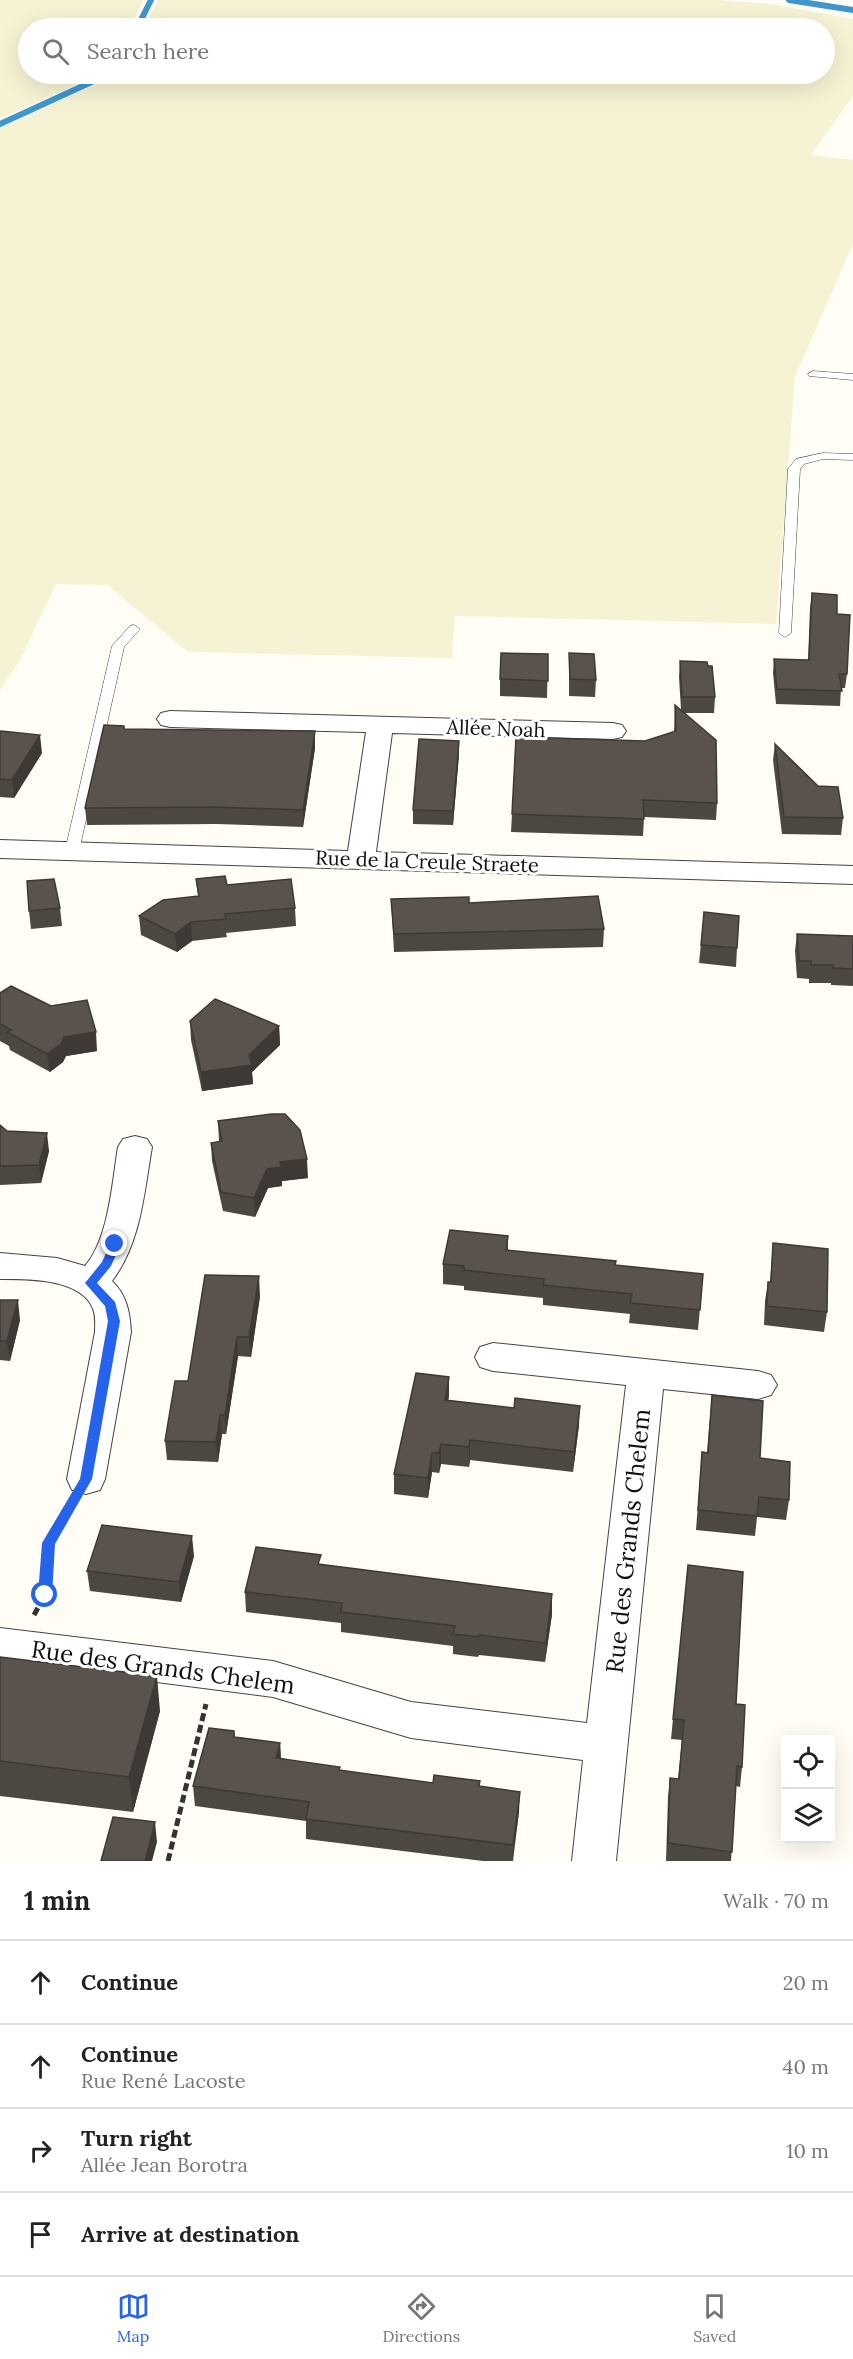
<!DOCTYPE html>
<html lang="en">
<head>
<meta charset="utf-8">
<style>
	:root { --surface:#fff; --page:#f6f6f6; --text:#222; --muted:#767676; --line:#e0e0e0; --accent:#2563eb }
	body { margin:0; font-family:Lora,serif; background:var(--page); color:var(--text) }
	.controls { position:absolute; right:18px; bottom:18px; display:grid; overflow:hidden; border-radius:6px; box-shadow:0 6px 24px #0002 }
	.controls button { width:54px; height:54px; display:grid; place-items:center; padding:0; border:0; border-bottom:2px solid var(--line); background:var(--surface); color:var(--text); font:30px sans-serif }
	.stop { position:absolute; width:18px; height:18px; margin:-14px; border:4px solid #2563eb; border-radius:50%; background:#fff }
	.stop.end { background:#2563eb; border-color:#fff; box-shadow:0 2px 6px #0008 }
	.list { margin:0; padding:0; list-style:none }
	h2 { display:flex; justify-content:space-between; align-items:center; height:78px; margin:0; padding:0 24px; font-size:26px }
	h2 small { font-size:20px; font-weight:400; color:var(--muted) }
	.list li { display:grid; grid-template-columns:39px 1fr auto; gap:18px; align-items:center; box-sizing:border-box; height:84px; padding:0 24px; border-top:2px solid var(--line) }
	.list b { display:block; font-size:22px; white-space:nowrap }
	.list p { margin:0; font-size:20px; white-space:nowrap; color:var(--muted) }
	.list em { font-size:20px; font-style:normal; color:var(--muted) }
	.icon { flex:none; width:33px; height:33px; fill:none; stroke:currentColor; stroke-width:2; stroke-linecap:round; stroke-linejoin:round }
	.map { position:relative; flex:none; width:853px; height:1861px; overflow:hidden }
	.search { position:absolute; background:var(--surface); box-shadow:0 6px 24px #0002; left:18px; right:18px; top:18px; height:66px; display:flex; align-items:center; gap:15px; box-sizing:border-box; padding:0 21px; border-radius:33px; color:var(--muted); font-size:22px }
	.sheet { height:414px; background:var(--surface) }
	nav { display:flex; justify-content:space-around; align-items:center; box-sizing:border-box; height:84px; border-top:2px solid var(--line); background:var(--surface); font-size:16px; color:var(--muted) }
	nav a { display:grid; justify-items:center; gap:3px }
	nav .on { color:var(--accent) }
	.map>svg:first-child { display:block }
	.farmland { fill:#f6f3d4 }
	.lines { fill:none; stroke-linecap:round; stroke-linejoin:round }
	.stream { stroke:#3f96cf; stroke-width:6 }
	.lane-casing { stroke:#444; stroke-width:1 }
	.street-casing { stroke:#444; stroke-width:2 }
	.path { stroke:#333; stroke-width:5; stroke-dasharray:8 4; stroke-linecap:butt }
	.lane { fill:#fff; fill-rule:evenodd }
	.street { fill:#fff; fill-rule:evenodd }
	.wall { fill:#4d4742 }
	.shaded-wall { fill:#3f3936 }
	.building { fill:#5a524d; stroke:#3f3936; stroke-width:1.5 }
	.route { fill:#2563eb }
	.labels { text-anchor:middle; dominant-baseline:central; stroke-width:6; stroke-linejoin:round; paint-order:stroke }
	.street-label { font-size:20px; fill:#111; stroke:#fff }
	.near-street-label { font-size:24px; fill:#111; stroke:#fff }
</style>
</head>
<body>
<div class="map">
<svg width="853" height="1861" viewBox="0 0 853 1861">
	<rect width="100%" height="100%" fill="#fffdf5"/>
	<g class="farmland">
		<path d="M 0,0 L 143,0 L 130,28 L 28,28 L 28,74 L 100,74 L 0,119 Z"/>
		<path d="M 158,0 L 720,0 L 771,4 L 853,19 L 853,96 L 811,155 L 853,160 L 853,244 L 795,377 L 776,624 L 455,616 L 452,658 L 188,652 L 107,585 L 56,584 L 20,660 L 0,690 L 0,128 L 118,74 L 824,74 L 824,28 L 145,28 Z"/>
	</g>
	<g class="lines">
		<g class="stream">
			<path d="M 789,0 L 853,10"/>
			<path d="M 137,28 L 151,0"/>
			<path d="M 0,124 L 109,74"/>
		</g>
		<defs>
			<g id="lane">
				<path d="M 813,371 L 853,374 L 853,380 L 809,376 L 808,374 Z"/>
				<path d="M 823,453 L 853,454 L 853,460 L 823,459 L 804,464 L 800,469 L 791,633 L 785,637 L 779,633 L 788,469 L 796,459 Z"/>
				<path d="M 134,625 L 140,629 L 124,647 L 79,851 L 77,854 L 67,854 L 65,851 L 112,646 L 130,626 Z"/>
			</g>
			<g id="street">
				<path d="M 170,711 L 613,723 L 622,725 L 626,731 L 622,737 L 613,739 L 392,733 L 376,852 L 853,866 L 853,884 L 0,858 L 0,840 L 348,851 L 366,732 L 170,727 L 161,725 L 157,719 L 161,713 Z"/>
				<path d="M 135,1136 L 147,1139 L 152,1147 C 144,1193 141,1243 112,1281 C 127,1295 130,1313 131,1332 L 105,1479 L 100,1490 L 86,1494 L 72,1490 L 67,1479 L 95,1332 C 95,1325 96,1316 93,1309 C 82,1278 26,1279 0,1279 L 0,1253 L 57,1258 L 85,1266 C 109,1238 112,1183 118,1147 L 123,1139 Z"/>
				<path d="M 493,1343 L 758,1371 L 771,1375 L 777,1385 L 771,1395 L 758,1399 L 663,1389 L 616,1861 L 572,1861 L 583,1760 L 411,1738 L 273,1697 L 0,1662 L 0,1628 L 273,1661 L 411,1702 L 587,1723 L 626,1385 L 493,1371 L 480,1367 L 475,1357 L 480,1347 Z"/>
			</g>
		</defs>
		<use href="#lane" class="lane-casing"/>
		<use href="#street" class="street-casing"/>
		<g class="path">
			<path d="M 34,1615 L 45,1595 L 48,1543 L 71,1506"/>
			<path d="M 168,1861 L 206,1704"/>
		</g>
		<use href="#lane" class="lane"/>
		<use href="#street" class="street"/>
	</g>
	<g class="wall">
		<path d="M 812,593 L 837,614 L 847,674 L 845,688 L 841,688 L 840,706 L 776,704 L 773,673 L 774,659 L 808,660 L 810,608 Z"/>
		<path d="M 569,653 L 596,680 L 595,697 L 569,696 Z"/>
		<path d="M 548,654 L 547,698 L 500,696 L 500,679 Z"/>
		<path d="M 680,661 L 708,666 L 715,697 L 714,713 L 684,713 L 717,803 L 716,820 L 644,817 L 643,836 L 511,832 L 512,814 L 645,741 L 674,732 L 675,705 L 681,710 L 679,677 Z"/>
		<path d="M 124,729 L 315,731 L 315,748 L 303,827 L 217,824 L 87,825 L 85,808 Z"/>
		<path d="M 0,733 L 42,753 L 14,798 L 0,797 Z"/>
		<path d="M 775,744 L 818,786 L 843,818 L 841,835 L 782,834 L 773,760 Z"/>
		<path d="M 459,754 L 453,825 L 413,824 L 413,810 Z"/>
		<path d="M 196,879 L 227,885 L 295,908 L 296,926 L 226,933 L 227,937 L 192,941 L 177,952 L 141,935 L 139,916 L 198,896 Z"/>
		<path d="M 391,899 L 469,903 L 604,929 L 603,947 L 394,952 Z"/>
		<path d="M 60,908 L 62,926 L 31,929 L 29,911 Z"/>
		<path d="M 704,912 L 737,948 L 736,967 L 699,963 Z"/>
		<path d="M 797,934 L 853,936 L 853,986 L 831,985 L 831,983 L 809,983 L 809,979 L 797,978 L 795,951 Z"/>
		<path d="M 0,993 L 97,1051 L 66,1056 L 63,1062 L 50,1072 L 10,1050 L 9,1046 L 0,1041 Z"/>
		<path d="M 190,1021 L 279,1026 L 280,1045 L 252,1072 L 253,1084 L 202,1091 L 191,1040 Z"/>
		<path d="M 218,1121 L 308,1178 L 282,1181 L 282,1186 L 268,1188 L 255,1217 L 223,1211 L 212,1161 L 211,1143 L 219,1142 Z"/>
		<path d="M 0,1125 L 7,1131 L 49,1151 L 41,1183 L 0,1185 Z"/>
		<path d="M 508,1236 L 508,1250 L 616,1266 L 703,1274 L 698,1330 L 629,1323 L 630,1314 L 543,1305 L 543,1298 L 464,1290 L 464,1286 L 443,1284 L 443,1264 Z"/>
		<path d="M 773,1243 L 827,1312 L 824,1332 L 764,1325 L 765,1301 L 768,1282 L 770,1282 Z"/>
		<path d="M 260,1296 L 251,1357 L 238,1356 L 226,1434 L 222,1434 L 218,1462 L 167,1460 L 165,1441 L 188,1381 Z"/>
		<path d="M 0,1300 L 20,1320 L 10,1361 L 0,1360 Z"/>
		<path d="M 712,1395 L 760,1458 L 789,1500 L 786,1520 L 757,1517 L 755,1536 L 696,1530 L 702,1452 L 707,1452 Z"/>
		<path d="M 449,1396 L 448,1400 L 579,1425 L 573,1472 L 470,1460 L 469,1467 L 441,1464 L 439,1473 L 432,1472 L 428,1498 L 394,1494 L 394,1474 Z"/>
		<path d="M 194,1556 L 181,1602 L 90,1591 L 87,1571 Z"/>
		<path d="M 321,1565 L 552,1594 L 552,1614 L 545,1662 L 479,1655 L 478,1657 L 453,1654 L 453,1646 L 341,1632 L 341,1623 L 246,1612 L 245,1592 Z"/>
		<path d="M 688,1565 L 736,1704 L 742,1767 L 740,1787 L 736,1786 L 731,1861 L 666,1861 L 668,1797 L 670,1778 L 678,1779 L 682,1740 L 671,1739 Z"/>
		<path d="M 0,1657 L 160,1711 L 133,1812 L 0,1796 Z"/>
		<path d="M 234,1731 L 235,1737 L 280,1743 L 281,1758 L 341,1771 L 433,1783 L 480,1786 L 519,1812 L 513,1861 L 483,1861 L 306,1839 L 306,1821 L 195,1806 L 193,1786 Z"/>
	</g>
	<g class="shaded-wall">
		<path d="M 315,731 L 315,748 L 303,827 L 303,810 Z"/>
		<path d="M 40,735 L 42,753 L 14,798 L 12,780 Z"/>
		<path d="M 459,741 L 459,754 L 453,825 L 453,811 Z"/>
		<path d="M 191,922 L 192,941 L 177,952 L 175,934 Z"/>
		<path d="M 279,1026 L 280,1045 L 252,1072 L 253,1084 L 202,1091 L 201,1072 L 249,1055 Z"/>
		<path d="M 96,1032 L 97,1051 L 66,1056 L 63,1062 L 50,1072 L 47,1054 L 64,1037 Z"/>
		<path d="M 47,1133 L 49,1151 L 41,1183 L 39,1165 Z"/>
		<path d="M 307,1159 L 308,1178 L 282,1181 L 282,1186 L 268,1188 L 255,1217 L 254,1198 L 267,1169 L 280,1162 Z"/>
		<path d="M 259,1276 L 260,1296 L 251,1357 L 249,1337 Z"/>
		<path d="M 18,1300 L 20,1320 L 10,1361 L 7,1341 Z"/>
		<path d="M 237,1337 L 238,1356 L 226,1434 L 225,1415 Z"/>
		<path d="M 449,1377 L 449,1396 L 444,1420 L 445,1400 Z"/>
		<path d="M 580,1406 L 579,1425 L 573,1472 L 574,1452 Z"/>
		<path d="M 220,1415 L 222,1434 L 218,1462 L 216,1442 Z"/>
		<path d="M 470,1440 L 470,1460 L 469,1467 L 469,1447 Z"/>
		<path d="M 441,1444 L 441,1464 L 439,1473 L 439,1453 Z"/>
		<path d="M 432,1453 L 432,1472 L 428,1498 L 428,1478 Z"/>
		<path d="M 192,1536 L 194,1556 L 181,1602 L 179,1582 Z"/>
		<path d="M 552,1594 L 552,1614 L 545,1662 L 546,1643 Z"/>
		<path d="M 157,1676 L 160,1711 L 133,1812 L 129,1777 Z"/>
		<path d="M 280,1743 L 281,1763 L 276,1758 Z"/>
		<path d="M 520,1792 L 519,1812 L 512,1861 L 513,1845 Z"/>
		<path d="M 155,1822 L 157,1842 L 152,1861 L 145,1861 Z"/>
	</g>
	<g class="building">
		<path d="M 812,593 L 837,595 L 837,614 L 850,615 L 847,674 L 839,674 L 842,691 L 777,689 L 774,659 L 809,660 Z"/>
		<path d="M 501,653 L 548,654 L 548,681 L 500,679 Z"/>
		<path d="M 569,653 L 594,654 L 596,680 L 570,679 Z"/>
		<path d="M 680,661 L 707,662 L 708,666 L 712,666 L 715,697 L 682,697 Z"/>
		<path d="M 675,705 L 716,740 L 717,803 L 643,800 L 644,819 L 512,814 L 516,737 L 645,741 L 676,731 Z"/>
		<path d="M 104,725 L 124,726 L 124,729 L 315,731 L 303,810 L 216,807 L 85,808 Z"/>
		<path d="M 1,731 L 40,735 L 12,780 L 0,779 L 0,733 Z"/>
		<path d="M 419,739 L 459,741 L 453,811 L 413,810 Z"/>
		<path d="M 775,744 L 818,786 L 838,787 L 843,818 L 784,817 Z"/>
		<path d="M 225,876 L 227,885 L 291,879 L 295,908 L 225,914 L 226,919 L 191,922 L 175,934 L 139,916 L 163,900 L 199,896 L 196,879 Z"/>
		<path d="M 54,879 L 60,908 L 29,911 L 27,881 Z"/>
		<path d="M 598,896 L 604,929 L 394,934 L 391,899 L 469,897 L 469,903 Z"/>
		<path d="M 704,912 L 739,916 L 737,948 L 701,945 Z"/>
		<path d="M 797,934 L 853,936 L 853,969 L 833,968 L 833,965 L 811,965 L 811,961 L 799,961 Z"/>
		<path d="M 11,986 L 51,1006 L 87,1000 L 96,1032 L 64,1037 L 61,1044 L 47,1054 L 7,1032 L 11,1030 L 0,1024 L 0,993 Z"/>
		<path d="M 215,999 L 279,1026 L 249,1055 L 252,1065 L 201,1072 L 190,1021 Z"/>
		<path d="M 272,1114 L 285,1114 L 300,1130 L 307,1159 L 280,1162 L 281,1167 L 267,1169 L 254,1198 L 221,1192 L 211,1143 L 222,1141 L 218,1121 Z"/>
		<path d="M 0,1125 L 7,1131 L 47,1133 L 39,1165 L 0,1166 Z"/>
		<path d="M 450,1230 L 508,1236 L 506,1250 L 616,1261 L 615,1265 L 703,1274 L 700,1310 L 630,1303 L 632,1294 L 543,1285 L 544,1279 L 464,1270 L 464,1266 L 443,1264 Z"/>
		<path d="M 773,1243 L 828,1249 L 827,1312 L 767,1306 L 768,1282 L 771,1282 Z"/>
		<path d="M 205,1275 L 259,1276 L 249,1337 L 237,1337 L 225,1415 L 220,1415 L 216,1442 L 165,1441 L 175,1381 L 188,1381 Z"/>
		<path d="M 0,1300 L 18,1300 L 7,1341 L 0,1341 Z"/>
		<path d="M 416,1373 L 449,1377 L 445,1400 L 514,1408 L 515,1398 L 580,1406 L 574,1452 L 470,1440 L 469,1447 L 441,1444 L 439,1453 L 432,1453 L 428,1478 L 394,1474 Z"/>
		<path d="M 712,1395 L 763,1401 L 760,1458 L 790,1462 L 789,1500 L 759,1497 L 757,1516 L 698,1510 L 702,1452 L 708,1453 Z"/>
		<path d="M 102,1525 L 192,1536 L 179,1582 L 87,1571 Z"/>
		<path d="M 256,1547 L 321,1555 L 318,1564 L 552,1594 L 546,1643 L 479,1635 L 479,1637 L 453,1634 L 455,1626 L 341,1612 L 342,1603 L 245,1592 Z"/>
		<path d="M 688,1565 L 743,1572 L 736,1704 L 745,1705 L 742,1767 L 737,1766 L 732,1852 L 668,1843 L 670,1778 L 679,1779 L 684,1720 L 673,1719 Z"/>
		<path d="M 0,1657 L 157,1676 L 129,1777 L 0,1761 Z"/>
		<path d="M 209,1728 L 234,1731 L 234,1737 L 280,1743 L 276,1758 L 340,1767 L 339,1770 L 433,1783 L 434,1775 L 480,1781 L 479,1786 L 520,1792 L 513,1845 L 306,1819 L 309,1802 L 193,1786 Z"/>
		<path d="M 113,1817 L 155,1822 L 145,1861 L 101,1861 Z"/>
	</g>
	<path class="route" d="M 115,1240 L 121,1244 L 111,1266 L 97,1283 L 115,1302 L 120,1321 L 92,1479 L 55,1544 L 52,1595 L 45,1600 L 38,1595 L 42,1543 L 80,1479 L 108,1321 L 105,1306 L 85,1283 L 102,1262 L 111,1242 Z"/>
	<g class="labels">
		<g class="street-label">
			<text transform="translate(496 728) rotate(2)">Allée Noah</text>
			<text transform="translate(427 861) rotate(2)">Rue de la Creule Straete</text>
		</g>
		<g class="near-street-label">
			<text transform="translate(628 1541) rotate(-84)">Rue des Grands Chelem</text>
			<text transform="translate(163 1667) rotate(8)">Rue des Grands Chelem</text>
		</g>
	</g>
</svg>
<div class="controls">
<button><svg class="icon" aria-label="locate" viewBox="0 0 24 24"><circle cx="12" cy="12" r="6"/><path d="M12 2v4M12 18v4M2 12h4M18 12h4"/></svg></button>
<button><svg class="icon" aria-label="layers" viewBox="0 0 24 24"><path d="M12 4l9 5-9 5-9-5zM3 14l9 5 9-5"/></svg></button>
</div>
<div class="stop" style="left:45px;top:1595px"></div>
<div class="stop end" style="left:115px;top:1244px"></div>
<div class="search"><svg class="icon" aria-label="search" viewBox="0 0 24 24"><circle cx="10" cy="10" r="6"/><path d="M15 15l6 6"/></svg>Search here</div>
</div>
<section class="sheet">
<h2>1 min<small>Walk · 70 m</small></h2>
<ul class="list">
<li><svg class="icon" aria-label="ahead" viewBox="0 0 24 24"><path d="M12 20V5M6 11l6-6 6 6"/></svg><div><b>Continue</b></div><em>20 m</em></li>
<li><svg class="icon" aria-label="ahead" viewBox="0 0 24 24"><path d="M12 20V5M6 11l6-6 6 6"/></svg><div><b>Continue</b><p>Rue René Lacoste</p></div><em>40 m</em></li>
<li><svg class="icon" aria-label="right" viewBox="0 0 24 24"><path d="M7 20v-9h11M14 6l5 5-5 5"/></svg><div><b>Turn right</b><p>Allée Jean Borotra</p></div><em>10 m</em></li>
<li><svg class="icon" aria-label="arrive" viewBox="0 0 24 24"><path d="M6 21V4h12l-3 4 3 4H6"/></svg><div><b>Arrive at destination</b></div></li>
</ul>
</section>
<nav>
<a class="on"><svg class="icon" aria-label="map" viewBox="0 0 24 24"><path d="M3 6l6-2 6 2 6-2v14l-6 2-6-2-6 2zM9 4v14M15 6v14"/></svg>Map</a>
<a><svg class="icon" aria-label="directions" viewBox="0 0 24 24"><path d="M12 3l9 9-9 9-9-9zM9 14v-3h6M13 9l2 2-2 2"/></svg>Directions</a>
<a><svg class="icon" aria-label="saved" viewBox="0 0 24 24"><path d="M7 4h10v16l-5-4-5 4z"/></svg>Saved</a>
</nav>
</body>
</html>
